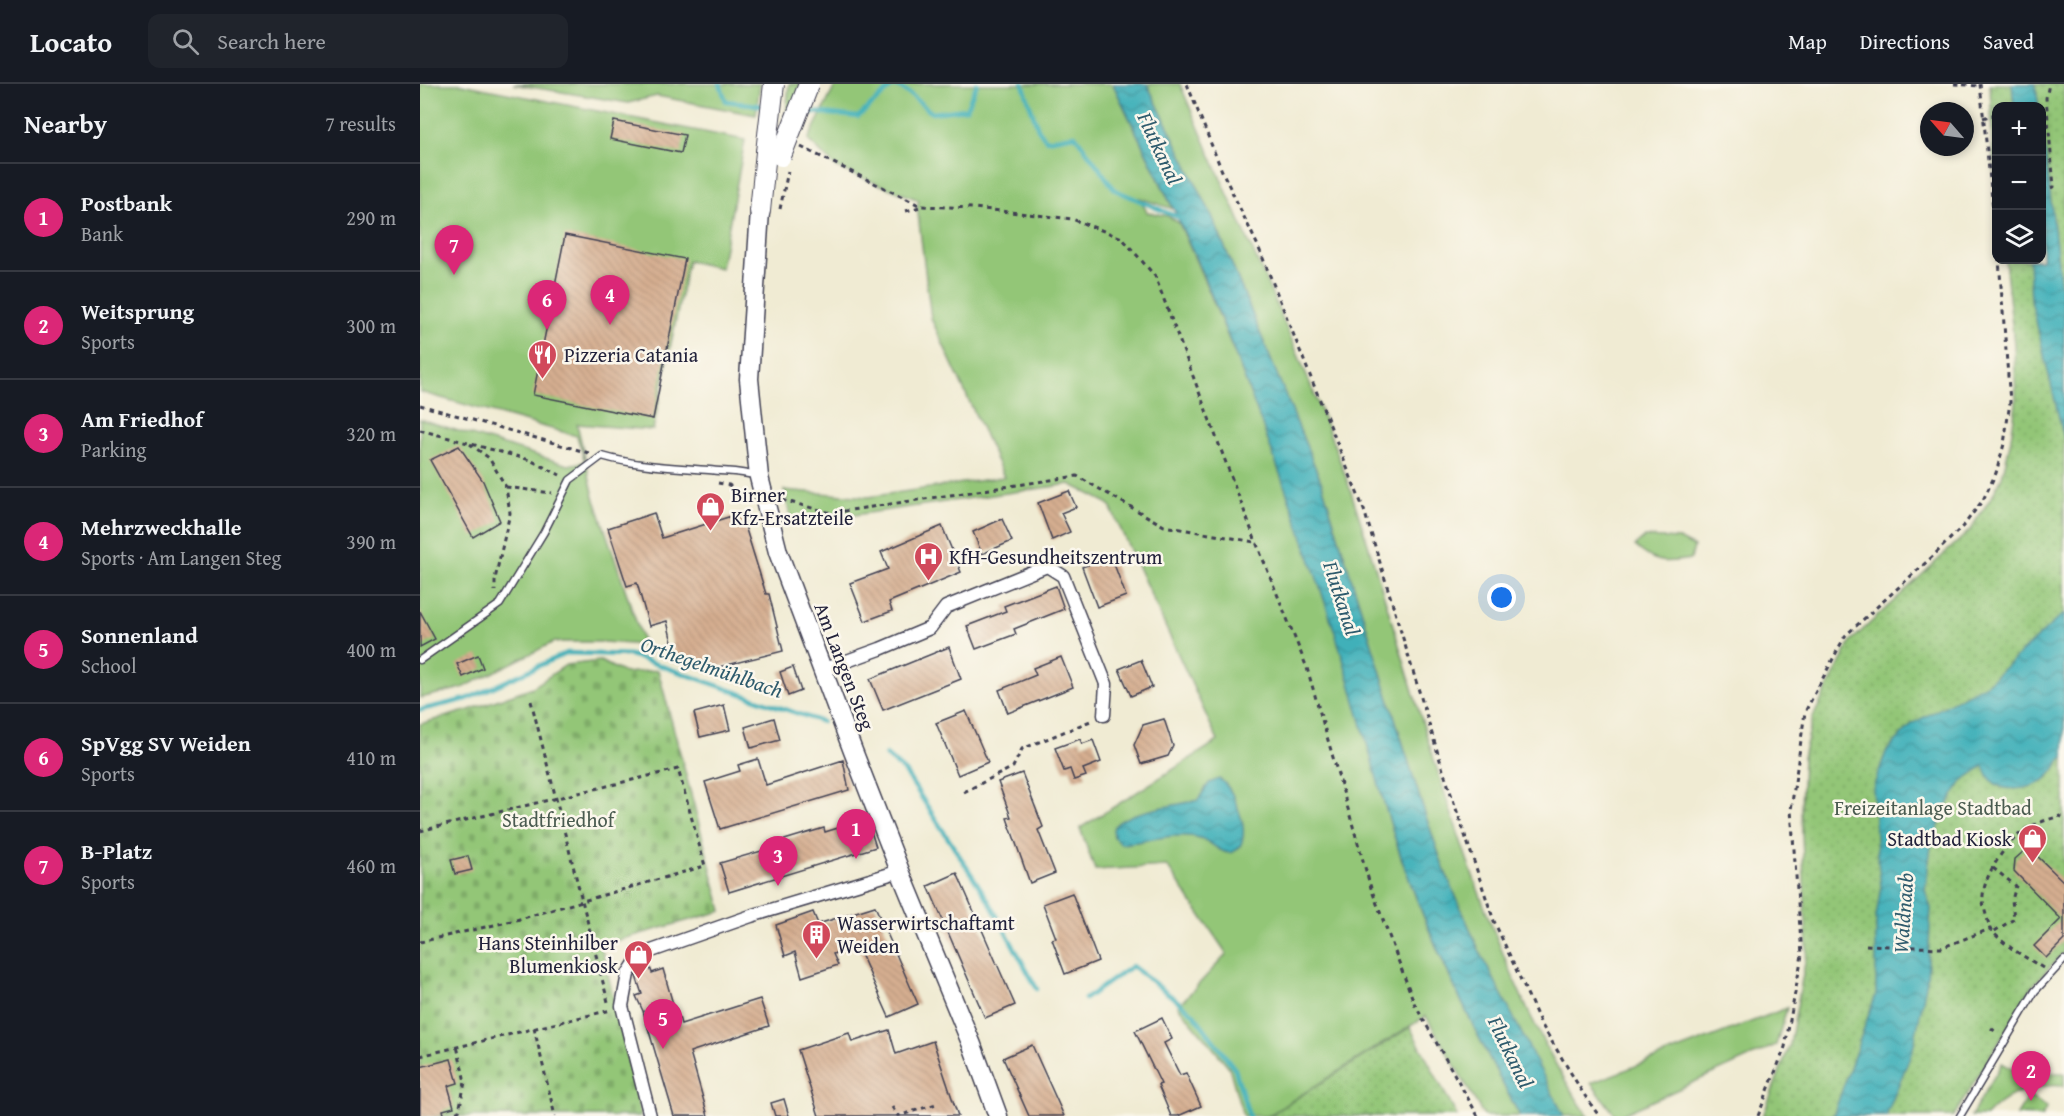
<!DOCTYPE html>
<html lang="en">
<head>
<meta charset="utf-8">
<style>
	:root { --surface:#171b24; --page:#20242c; --text:#f1f3f6; --muted:#9ea1a6; --line:#363941; --accent:#db2777 }
	body { margin:0; font-family:"Gentium Book Plus",serif; background:var(--page); color:var(--text) }
	.controls { position:absolute; right:18px; top:18px; display:grid; overflow:hidden; border-radius:12px; box-shadow:0 3px 9px #0003 }
	.controls button { width:54px; height:54px; display:grid; place-items:center; padding:0; border:0; border-bottom:2px solid var(--line); background:var(--surface); color:var(--text); font:30px sans-serif }
	.compass { position:absolute; left:1500px; top:18px; width:54px; height:54px; border-radius:50%; background:var(--surface); box-shadow:0 3px 9px #0003; rotate:298deg }
	.you { position:absolute; left:1082px; top:514px; width:21px; height:21px; margin:-15px; border:4px solid #fff; border-radius:50%; background:#1a73e8; box-shadow:0 0 0 9px #1a73e833 }
	.badge { display:grid; place-items:center; width:39px; height:39px; border-radius:50%; background:var(--accent); color:#fff; font-size:20px; font-weight:700 }
	.pin { position:absolute; translate:-50% -50px; filter:drop-shadow(0 2px 3px #0008) }
	.pin::after { content:''; position:absolute; top:32px; width:21px; height:18px; background:inherit; clip-path:polygon(0 0,100% 0,50% 100%) }
	.list { margin:0; padding:0; list-style:none }
	h2 { display:flex; justify-content:space-between; align-items:center; height:78px; margin:0; padding:0 24px; font-size:26px }
	h2 small { font-size:20px; font-weight:400; color:var(--muted) }
	.list li { display:grid; grid-template-columns:39px 1fr auto; gap:18px; align-items:center; box-sizing:border-box; height:108px; padding:0 24px; border-top:2px solid var(--line) }
	.list b { display:block; font-size:22px; white-space:nowrap }
	.list p { margin:0; font-size:20px; white-space:nowrap; color:var(--muted) }
	.list em { font-size:20px; font-style:normal; color:var(--muted) }
	.icon { flex:none; width:33px; height:33px; fill:none; stroke:currentColor; stroke-width:2; stroke-linecap:round; stroke-linejoin:round }
	.map { position:relative; flex:none; width:1644px; height:1032px; overflow:hidden }
	header { display:flex; align-items:center; gap:36px; box-sizing:border-box; height:84px; padding:0 30px; background:var(--surface); border-bottom:2px solid var(--line) }
	header strong { font-size:28px }
	nav { display:flex; gap:33px; margin-inline-start:auto; font-size:21px }
	.search { width:420px; height:54px; background:var(--page); display:flex; align-items:center; gap:15px; box-sizing:border-box; padding:0 21px; border-radius:12px; color:var(--muted); font-size:22px }
	main { display:flex }
	aside { flex:1; background:var(--surface) }
	.map>svg:first-child { display:block }
	.green { fill:#93c677; stroke:#5a7459; stroke-width:1.5 }
	.cemetery { fill:url(#cemetery-stones); stroke:#5a7459; stroke-width:1.5 }
	.park { fill:url(#park-dots); stroke:#5a7459; stroke-width:1.5 }
	.water { fill:url(#water-waves); stroke:#31697a; stroke-width:1.5 }
	.lines { fill:none; stroke-linecap:round; stroke-linejoin:round }
	.stream { stroke:#40b0b9; stroke-width:4.5 }
	.building { fill:url(#building-back-hatch) }
	.lane-casing { stroke:#414052; stroke-width:9 }
	.street-casing { stroke:#414052; stroke-width:15 }
	.secondary-casing { stroke:#414052; stroke-width:21 }
	.primary-casing { stroke:#414052; stroke-width:22 }
	.path { stroke:#414052; stroke-width:3; stroke-dasharray:4.5 4.5; stroke-linecap:butt }
	.lane { stroke:#fff; stroke-width:6 }
	.street { stroke:#fff; stroke-width:12 }
	.secondary { stroke:#fff; stroke-width:18 }
	.primary { stroke:#fff; stroke-width:20 }
	.primary-bridge-casing { stroke:#414052; stroke-width:22; stroke-linecap:butt }
	.primary-bridge { stroke:#fff; stroke-width:20 }
	.labels { text-anchor:middle; dominant-baseline:central; stroke-width:5; stroke-linejoin:round; paint-order:stroke }
	.poi-label { font-size:20px; fill:#22223b; stroke:#fbf7ec; text-anchor:start }
	.street-label { font-size:20px; fill:#22223b; stroke:#fbf7ec }
	.park-label { font-size:20px; fill:#4a5b50; stroke:#fbf7ec }
	.water-label { font-size:21px; font-style:italic; fill:#2e5b6d; stroke:#fbf7ec }
</style>
</head>
<body>
<header>
<strong>Locato</strong>
<div class="search"><svg class="icon" aria-label="search" viewBox="0 0 24 24"><circle cx="10" cy="10" r="6"/><path d="M15 15l6 6"/></svg>Search here</div>
<nav><a>Map</a><a>Directions</a><a>Saved</a></nav>
</header>
<main>
<aside>
<h2>Nearby<small>7 results</small></h2>
<ul class="list">
<li><span class="badge">1</span><div><b>Postbank</b><p>Bank</p></div><em>290 m</em></li>
<li><span class="badge">2</span><div><b>Weitsprung</b><p>Sports</p></div><em>300 m</em></li>
<li><span class="badge">3</span><div><b>Am Friedhof</b><p>Parking</p></div><em>320 m</em></li>
<li><span class="badge">4</span><div><b>Mehrzweckhalle</b><p>Sports · Am Langen Steg</p></div><em>390 m</em></li>
<li><span class="badge">5</span><div><b>Sonnenland</b><p>School</p></div><em>400 m</em></li>
<li><span class="badge">6</span><div><b>SpVgg SV Weiden</b><p>Sports</p></div><em>410 m</em></li>
<li><span class="badge">7</span><div><b>B-Platz</b><p>Sports</p></div><em>460 m</em></li>
</ul>
</aside>
<div class="map">
<svg width="1644" height="1032" viewBox="0 0 1644 1032">
	<defs>
		<pattern id="cemetery-stones" width="16" height="16" patternUnits="userSpaceOnUse" patternTransform="scale(1.5)"><rect width="16" height="16" fill="#93c677"/><path d="M2 7V4a2 2 0 0 1 4 0v3zM10 15v-3a2 2 0 0 1 4 0v3z" fill="#7eaa68"/></pattern>
		<pattern id="park-dots" width="8" height="8" patternUnits="userSpaceOnUse" patternTransform="scale(1.5)"><rect width="8" height="8" fill="#93c677"/><path d="M2 2h.1M6 6h.1" fill="none" stroke="#7eaa68" stroke-width="1.8" stroke-linecap="round"/></pattern>
		<pattern id="water-waves" width="16" height="10" patternUnits="userSpaceOnUse" patternTransform="scale(1.5)"><rect width="16" height="10" fill="#40b0b9"/><path d="M0 5q4-4 8 0t8 0" fill="none" stroke="#358f98"/></pattern>
		<pattern id="building-back-hatch" width="6" height="6" patternUnits="userSpaceOnUse" patternTransform="scale(1.5)"><rect width="6" height="6" fill="#d5ae90"/><path d="M-1 5l2 2M0 0l6 6M5-1l2 2" fill="none" stroke="#b7957d"/></pattern>
	</defs>
	<rect width="100%" height="100%" fill="#fbf7ec"/>
	<filter id="ink" filterUnits="userSpaceOnUse"><feTurbulence type="fractalNoise" baseFrequency=".0167" numOctaves="2"/><feDisplacementMap in="SourceGraphic" scale="12" xChannelSelector="R" yChannelSelector="G"/><feConvolveMatrix kernelMatrix="1 2 1 2 8 2 1 2 1" color-interpolation-filters="sRGB"/></filter>
	<filter id="wash" filterUnits="userSpaceOnUse"><feTurbulence type="fractalNoise" baseFrequency=".008" numOctaves="4" result="noise"/><feDisplacementMap in="SourceGraphic" scale="24" xChannelSelector="R" yChannelSelector="G"/><feGaussianBlur stdDeviation="1.35" result="paint"/><feColorMatrix in="noise" values="0 0 0 0 0 0 0 0 0 0 0 0 0 0 0 0 0 1.4 0 .05"/><feComposite in="paint" operator="in"/></filter>
	<g filter="url(#wash)">
		<rect width="100%" height="100%" fill="#f0ebd3"/>
		<g class="green">
			<path d="M 0,0 L 41,0 L 325,56 L 301,184 L 268,177 L 233,346 L 157,340 L 174,413 L 224,561 L 183,558 L 134,558 L 42,604 L 0,614 L 0,335 L 148,381 L 165,378 L 157,352 L 0,308 Z"/>
			<path d="M 93,0 L 340,0 L 336,31 L 237,12 L 208,19 Z"/>
			<path d="M 369,0 L 382,0 L 366,32 Z"/>
			<path d="M 416,0 L 693,0 L 753,125 L 720,114 L 727,128 L 748,132 L 759,139 C 819,272 870,409 915,548 C 940,624 957,703 983,779 C 1014,866 1056,951 1100,1032 L 1064,1032 L 1006,932 L 848,1032 L 823,1032 L 809,983 L 758,922 L 807,870 L 747,782 L 675,786 L 660,744 L 798,657 L 689,420 L 650,400 L 372,440 L 364,406 L 448,413 L 584,393 L 511,234 L 497,122 L 499,116 L 417,84 L 388,56 Z"/>
			<path d="M 727,0 L 760,0 C 816,134 881,265 929,402 C 975,538 1010,677 1060,811 C 1089,888 1121,964 1168,1032 L 1144,1032 L 1137,1021 L 1059,866 L 1024,785 L 1002,721 L 902,400 L 792,132 Z"/>
			<path d="M 1225,453 L 1259,455 L 1274,463 L 1271,475 C 1245,479 1236,481 1215,462 Z"/>
			<path d="M 1367,924 L 1356,961 L 1199,1032 L 1196,1032 L 1171,999 Z"/>
			<path d="M 1582,979 L 1604,992 L 1617,989 L 1644,989 L 1644,1002 C 1613,999 1587,1009 1566,1032 L 1551,1032 Z"/>
			<path d="M 1608,1012 L 1627,1023 L 1622,1032 L 1597,1031 Z"/>
		</g>
		<path class="cemetery" d="M 180,577 L 205,589 L 238,586 L 302,827 L 181,861 L 221,1032 L 0,1032 L 0,640 L 49,626 L 113,603 L 146,581 Z"/>
		<g class="park">
			<path d="M 1570,0 L 1644,0 L 1644,868 L 1613,901 L 1534,1032 L 1343,1032 L 1370,960 L 1387,868 L 1381,726 L 1383,673 L 1393,633 L 1431,557 L 1550,446 L 1572,412 L 1582,393 L 1590,360 L 1596,320 L 1594,260 L 1585,176 L 1622,176 L 1622,22 L 1576,22 L 1576,102 L 1573,71 Z"/>
			<path d="M 990,943 L 1037,1032 L 848,1032 Z"/>
		</g>
		<g class="water">
			<path d="M 693,0 L 727,0 L 792,132 L 902,400 L 1002,721 L 1024,785 L 1059,866 L 1144,1032 L 1100,1032 C 1056,951 1014,866 983,778 C 954,696 936,610 908,527 C 868,409 826,291 777,177 C 751,117 721,59 693,0 Z"/>
			<path d="M 1592,0 L 1615,0 L 1619,22 L 1594,22 Z"/>
			<path d="M 1622,40 L 1644,231 L 1644,355 L 1611,216 L 1609,176 L 1622,176 Z"/>
			<path d="M 1644,529 L 1644,673 C 1637,678 1636,685 1630,691 C 1618,704 1592,709 1577,701 C 1570,697 1567,689 1564,682 L 1542,697 L 1525,725 L 1511,763 L 1505,806 L 1511,824 L 1507,896 L 1493,965 L 1466,1032 L 1413,1032 L 1456,910 L 1456,833 L 1461,802 L 1457,769 L 1453,704 L 1466,668 L 1493,639 L 1568,599 Z"/>
			<path d="M 799,695 C 811,702 815,717 820,730 C 824,741 827,762 813,768 C 802,772 791,757 780,754 C 756,747 726,758 701,760 L 694,753 L 693,745 C 700,727 760,721 778,716 L 789,699 Z"/>
		</g>
		<g class="lines">
			<g class="stream">
				<path d="M 300,0 L 306,17 L 345,22"/>
				<path d="M 603,0 L 618,45 L 626,56 L 655,51 L 695,106 L 762,135"/>
				<path d="M 383,27 L 438,33 L 474,1 L 490,10 L 512,29 L 546,25 L 557,0"/>
				<path d="M 0,626 L 47,615 L 147,569 L 210,571 L 402,638"/>
				<path d="M 466,671 L 485,688 L 570,819 L 617,905"/>
				<path d="M 665,915 L 712,882 L 773,929 L 815,985 L 829,1032"/>
			</g>
		</g>
		<g id="blocks">
			<g class="building">
				<path d="M 194,37 L 265,51 L 261,69 L 190,55 Z"/>
				<path d="M 145,151 L 265,175 L 233,335 L 113,311 Z"/>
				<path d="M 39,362 L 63,397 L 80,437 L 53,453 L 10,376 Z"/>
				<path d="M 649,407 L 656,423 L 641,429 L 650,448 L 632,456 L 618,419 Z"/>
				<path d="M 234,429 L 242,454 L 321,429 L 346,510 L 349,510 L 363,567 L 287,586 L 256,576 L 247,537 L 229,542 L 217,499 L 207,502 L 188,444 Z"/>
				<path d="M 582,435 L 592,457 L 562,470 L 553,448 Z"/>
				<path d="M 522,442 L 541,488 L 469,518 L 472,527 L 445,537 L 430,499 L 468,485 L 461,468 Z"/>
				<path d="M 691,472 L 706,512 L 677,523 L 662,483 Z"/>
				<path d="M 636,502 L 644,525 L 594,545 L 596,550 L 556,565 L 547,542 L 586,527 L 584,522 Z"/>
				<path d="M 0,527 L 15,555 L 0,563 Z"/>
				<path d="M 529,563 L 541,595 L 463,626 L 450,595 Z"/>
				<path d="M 58,571 L 63,584 L 43,593 L 37,580 Z"/>
				<path d="M 641,573 L 653,603 L 588,629 L 579,606 L 616,591 L 613,584 Z"/>
				<path d="M 721,576 L 732,603 L 711,612 L 699,585 Z"/>
				<path d="M 373,583 L 381,607 L 368,612 L 360,588 Z"/>
				<path d="M 304,621 L 310,646 L 280,653 L 274,629 Z"/>
				<path d="M 546,627 L 568,678 L 538,691 L 516,639 Z"/>
				<path d="M 354,634 L 360,656 L 331,664 L 325,643 Z"/>
				<path d="M 744,635 L 753,662 L 748,672 L 721,680 L 714,661 L 723,641 Z"/>
				<path d="M 660,655 L 662,660 L 673,656 L 681,678 L 663,685 L 666,692 L 654,696 L 650,685 L 644,687 L 635,664 Z"/>
				<path d="M 338,675 L 346,701 L 423,676 L 429,706 L 300,745 L 285,698 L 320,687 L 318,681 Z"/>
				<path d="M 602,689 L 623,743 L 618,746 L 635,789 L 610,799 L 587,734 L 591,733 L 578,698 Z"/>
				<path d="M 447,735 L 456,763 L 309,808 L 300,779 L 362,761 L 361,757 L 404,744 L 405,748 Z"/>
				<path d="M 1604,767 L 1615,770 L 1644,798 L 1644,856 L 1626,874 L 1614,862 L 1641,835 L 1594,787 L 1595,775 Z"/>
				<path d="M 48,772 L 52,786 L 35,790 L 31,776 Z"/>
				<path d="M 537,789 L 595,921 L 565,934 L 508,802 Z"/>
				<path d="M 652,809 L 678,877 L 645,890 L 632,855 L 636,854 L 623,820 Z"/>
				<path d="M 455,822 L 498,920 L 469,933 L 437,861 L 413,870 L 418,881 L 382,893 L 375,868 L 365,872 L 356,841 L 393,828 L 398,840 Z"/>
				<path d="M 229,880 L 232,889 L 243,885 L 257,934 L 259,933 L 261,940 L 340,915 L 349,942 L 270,968 L 288,1032 L 254,1032 L 223,927 L 216,912 L 222,910 L 216,892 L 223,882 Z"/>
				<path d="M 742,934 L 752,955 L 744,959 L 760,991 L 766,989 L 781,1022 L 758,1032 L 751,1032 L 738,1001 L 741,1000 L 715,947 Z"/>
				<path d="M 469,946 L 476,970 L 513,957 L 538,1032 L 399,1032 L 378,966 L 429,949 L 432,958 Z"/>
				<path d="M 612,961 L 644,1032 L 609,1032 L 583,974 Z"/>
				<path d="M 31,975 L 38,999 L 28,1002 L 34,1023 L 23,1026 L 24,1030 L 15,1032 L 0,1032 L 0,983 Z"/>
				<path d="M 364,1015 L 369,1032 L 355,1032 L 351,1019 Z"/>
			</g>
		</g>
	</g>
	<g filter="url(#ink)">
		<use href="#blocks" fill-opacity="0" stroke="#414052" stroke-width="1.5"/>
		<g class="lines">
			<defs>
				<g id="lane">
					<path d="M 0,576 L 80,520 L 124,448 L 150,396 L 182,372 C 216,382 254,383 289,386 C 305,388 320,387 336,392"/>
					<path d="M 1540,1032 L 1615,907 L 1644,876"/>
				</g>
				<g id="street">
					<path d="M 402,586 L 460,565 L 510,544 L 526,523 L 627,482 L 643,492 L 686,600 L 684,631"/>
					<path d="M 230,1032 L 202,922 L 208,890 L 220,871 L 331,832 L 480,787"/>
				</g>
				<path id="secondary" d="M 340,127 L 329,295 L 339,393 L 358,468 L 433,667 L 480,787 L 552,961 L 578,1032"/>
				<path id="primary" d="M 340,127 L 346,68"/>
			</defs>
			<use href="#lane" class="lane-casing"/>
			<use href="#street" class="street-casing"/>
			<use href="#secondary" class="secondary-casing"/>
			<use href="#primary" class="primary-casing"/>
			<g class="path">
				<path d="M 767,0 L 802,87 L 838,162 L 944,426 L 1023,686 L 1074,837 L 1120,938 L 1163,1009 L 1179,1032"/>
				<path d="M 1534,0 L 1560,2"/>
				<path d="M 1560,0 L 1576,153"/>
				<path d="M 1563,34 L 1572,31 L 1576,34"/>
				<path d="M 381,63 L 501,122 L 554,124 L 652,135 L 702,154 L 735,192 L 836,458 L 887,584 L 951,804 L 995,921 L 1058,1032"/>
				<path d="M 1622,105 L 1634,103 L 1626,14 L 1629,0"/>
				<path d="M 360,125 L 368,87"/>
				<path d="M 486,127 L 500,123"/>
				<path d="M 0,321 L 169,369"/>
				<path d="M 0,346 L 110,376 L 140,391"/>
				<path d="M 50,360 L 69,374 L 86,403 L 90,429 L 75,495 L 75,507"/>
				<path d="M 298,399 L 309,401 L 326,414"/>
				<path d="M 86,403 L 132,409"/>
				<path d="M 362,416 L 411,429 L 657,392 L 744,442 L 835,458"/>
				<path d="M 111,617 L 188,918"/>
				<path d="M 544,708 L 593,683 L 602,665 L 673,636"/>
				<path d="M 0,747 L 258,685 L 285,782 L 96,836 L 0,858"/>
				<path d="M 1573,784 L 1596,802 L 1592,816 L 1594,835 L 1573,848"/>
				<path d="M 1446,861 L 1521,864 L 1570,845"/>
				<path d="M 1623,884 C 1602,871 1586,863 1570,845 C 1568,836 1564,826 1563,817 C 1561,795 1584,762 1601,749 C 1611,740 1627,736 1640,732 L 1644,734"/>
				<path d="M 114,944 L 135,1032"/>
				<path d="M 1571,944 L 1577,949"/>
				<path d="M 0,972 L 191,926"/>
				<path d="M 472,1023 L 478,1032 L 516,1020"/>
				<path d="M 28,1032 L 39,1027 L 45,998 L 37,962"/>
				<path d="M 1338,1032 L 1365,963 L 1382,871 L 1371,726 L 1385,628 L 1425,552 L 1512,473 L 1544,441 L 1563,416 L 1576,389 L 1584,360 L 1590,318 L 1579,176"/>
			</g>
			<use href="#lane" class="lane"/>
			<use href="#street" class="street"/>
			<use href="#secondary" class="secondary"/>
			<use href="#primary" class="primary"/>
			<defs>
				<g id="primary-bridge">
					<path d="M 346,68 L 354,0"/>
					<path d="M 361,72 L 389,0"/>
				</g>
			</defs>
			<use href="#primary-bridge" class="primary-bridge-casing"/>
			<use href="#primary-bridge" class="primary-bridge"/>
		</g>
	</g>
	<defs>
		<symbol id="restaurant-pin" viewBox="-11 -11 22 30"><path d="M0 17L-7.5 6A9.5 9.5 0 1 1 7.5 6Z" fill="#d1495b" stroke="#fbf7ec"/><path d="M-5-6h1v4h1v-4h1v4h1v-4h1v5L-1.5 .5V6h-2V.5L-5-1ZM5-6V6H3V1.5H1.5Q1.5-4 5-6Z" fill="#fff"/></symbol>
		<symbol id="shop-pin" viewBox="-11 -11 22 30"><path d="M0 17L-7.5 6A9.5 9.5 0 1 1 7.5 6Z" fill="#d1495b" stroke="#fbf7ec"/><path d="M-5-2.5h2.3a2.7 3.5 0 0 1 5.4 0H5L5.5 6h-11ZM-1.5-2.5h3a1.5 2.3 0 0 0-3 0Z" fill="#fff"/></symbol>
		<symbol id="hospital-pin" viewBox="-11 -11 22 30"><path d="M0 17L-7.5 6A9.5 9.5 0 1 1 7.5 6Z" fill="#d1495b" stroke="#fbf7ec"/><path d="M-5-5h3v3.5h4V-5h3V5h-3V1.5h-4V5h-3Z" fill="#fff"/></symbol>
		<symbol id="building-pin" viewBox="-11 -11 22 30"><path d="M0 17L-7.5 6A9.5 9.5 0 1 1 7.5 6Z" fill="#d1495b" stroke="#fbf7ec"/><path d="M-4-6H4V6H1V3H-1V6H-4ZM-2.5-4.3h1.7v1.8h-1.7ZM.8-4.3h1.7v1.8H.8ZM-2.5-1h1.7V.8h-1.7ZM.8-1h1.7V.8H.8Z" fill="#fff"/></symbol>
	</defs>
	<g fill-rule="evenodd">
		<use href="#restaurant-pin" x="106" y="254" width="33" height="45"/>
		<use href="#shop-pin" x="274" y="406" width="33" height="45"/>
		<use href="#hospital-pin" x="492" y="456" width="33" height="45"/>
		<use href="#shop-pin" x="1596" y="738" width="33" height="45"/>
		<use href="#building-pin" x="380" y="834" width="33" height="45"/>
		<use href="#shop-pin" x="202" y="854" width="33" height="45"/>
	</g>
	<g class="labels">
		<g class="poi-label">
			<text x="144" y="270">Pizzeria Catania</text>
			<text x="311" y="410">Birner<tspan x="311" dy="23">Kfz-Ersatzteile</tspan></text>
			<text x="529" y="472">KfH-Gesundheitszentrum</text>
			<text x="1592" y="754" text-anchor="end">Stadtbad Kiosk</text>
			<text x="417" y="838">Wasserwirtschaftamt<tspan x="417" dy="23">Weiden</tspan></text>
			<text x="198" y="858" text-anchor="end">Hans Steinhilber<tspan x="198" dy="23">Blumenkiosk</tspan></text>
		</g>
		<g class="street-label">
			<text transform="translate(425 582) rotate(69)">Am Langen Steg</text>
		</g>
		<g class="park-label">
			<text x="1513" y="723">Freizeitanlage Stadtbad</text>
			<text x="138" y="735">Stadtfriedhof</text>
		</g>
		<g class="water-label">
			<text transform="translate(740 64) rotate(65)">Flutkanal</text>
			<text transform="translate(922 514) rotate(72)">Flutkanal</text>
			<text transform="translate(292 583) rotate(19)">Orthegelmühlbach</text>
			<text transform="translate(1483 829) rotate(-86)">Waldnaab</text>
			<text transform="translate(1091 968) rotate(64)">Flutkanal</text>
		</g>
	</g>
</svg>
<div class="controls">
<button>+</button>
<button>−</button>
<button><svg class="icon" aria-label="layers" viewBox="0 0 24 24"><path d="M12 4l9 5-9 5-9-5zM3 14l9 5 9-5"/></svg></button>
</div>
<svg class="compass" viewBox="-18 -18 36 36"><path d="M0-13l5 13h-10z" fill="#e53935"/><path d="M0 13l5-13h-10z" fill="#9ea1a6"/></svg>
<div class="you"></div>
<div class="pin badge" style="left:436px;top:775px">1</div>
<div class="pin badge" style="left:1611px;top:1017px">2</div>
<div class="pin badge" style="left:358px;top:802px">3</div>
<div class="pin badge" style="left:190px;top:241px">4</div>
<div class="pin badge" style="left:243px;top:965px">5</div>
<div class="pin badge" style="left:127px;top:246px">6</div>
<div class="pin badge" style="left:34px;top:191px">7</div>
</div>
</main>
</body>
</html>
